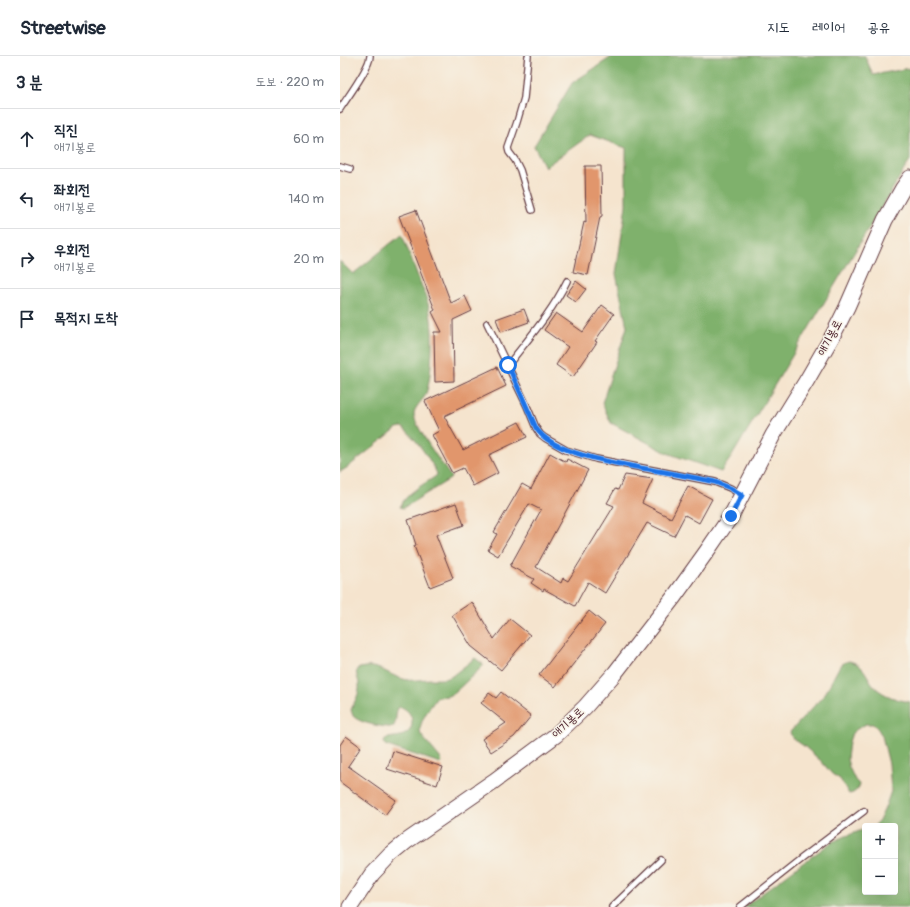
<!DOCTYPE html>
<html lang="ko">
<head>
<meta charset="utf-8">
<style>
	:root { --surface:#fff; --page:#f6f6f7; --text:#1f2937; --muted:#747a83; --line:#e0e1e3 }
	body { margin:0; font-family:Pangolin,"Poor Story",sans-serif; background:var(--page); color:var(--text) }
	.controls { position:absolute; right:12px; bottom:12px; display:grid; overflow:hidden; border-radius:4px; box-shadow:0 4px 16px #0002 }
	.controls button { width:36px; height:36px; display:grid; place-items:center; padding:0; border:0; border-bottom:1px solid var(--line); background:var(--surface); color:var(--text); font:20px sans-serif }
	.stop { position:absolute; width:12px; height:12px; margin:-9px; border:3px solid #1a73e8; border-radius:50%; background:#fff }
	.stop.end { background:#1a73e8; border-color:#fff; box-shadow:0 1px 4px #0008 }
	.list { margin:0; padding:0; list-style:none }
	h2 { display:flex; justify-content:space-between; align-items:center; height:52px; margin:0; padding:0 16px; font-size:17px }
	h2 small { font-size:13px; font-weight:400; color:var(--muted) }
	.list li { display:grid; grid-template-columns:26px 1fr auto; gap:12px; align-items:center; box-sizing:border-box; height:60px; padding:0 16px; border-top:1px solid var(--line) }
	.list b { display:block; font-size:15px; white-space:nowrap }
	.list p { margin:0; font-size:13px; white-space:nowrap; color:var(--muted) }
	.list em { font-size:13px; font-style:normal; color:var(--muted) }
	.icon { flex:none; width:22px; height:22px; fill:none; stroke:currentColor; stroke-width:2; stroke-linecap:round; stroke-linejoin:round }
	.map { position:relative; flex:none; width:570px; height:851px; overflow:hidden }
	header { display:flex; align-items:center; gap:24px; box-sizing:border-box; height:56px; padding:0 20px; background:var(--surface); border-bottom:1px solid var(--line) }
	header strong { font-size:19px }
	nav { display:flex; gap:22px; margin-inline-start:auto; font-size:14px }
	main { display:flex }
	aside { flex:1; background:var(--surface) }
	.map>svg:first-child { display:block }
	.forest { fill:#7fb16c; stroke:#64684c }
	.building { fill:#e1966c }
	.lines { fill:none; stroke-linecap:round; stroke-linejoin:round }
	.lane-casing { stroke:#643d43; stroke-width:8 }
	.secondary-casing { stroke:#643d43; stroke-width:17 }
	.lane { stroke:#fff; stroke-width:5.5 }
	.secondary { stroke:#fff; stroke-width:15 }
	.route { stroke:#1a73e8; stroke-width:5 }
	.labels { text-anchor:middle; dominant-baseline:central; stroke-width:3; stroke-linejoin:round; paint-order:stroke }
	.street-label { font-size:12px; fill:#4a1f2b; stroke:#f7f3e8 }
</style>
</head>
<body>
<header>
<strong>Streetwise</strong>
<nav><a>지도</a><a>레이어</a><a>공유</a></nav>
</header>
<main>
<aside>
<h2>3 분<small>도보 · 220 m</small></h2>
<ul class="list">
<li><svg class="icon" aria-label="ahead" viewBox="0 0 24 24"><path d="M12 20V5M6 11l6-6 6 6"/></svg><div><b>직진</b><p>애기봉로</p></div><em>60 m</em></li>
<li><svg class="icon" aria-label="left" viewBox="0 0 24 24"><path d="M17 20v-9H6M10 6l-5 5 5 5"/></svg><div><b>좌회전</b><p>애기봉로</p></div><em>140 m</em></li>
<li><svg class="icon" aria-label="right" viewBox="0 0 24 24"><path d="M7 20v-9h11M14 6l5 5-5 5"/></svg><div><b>우회전</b><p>애기봉로</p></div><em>20 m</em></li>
<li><svg class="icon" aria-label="arrive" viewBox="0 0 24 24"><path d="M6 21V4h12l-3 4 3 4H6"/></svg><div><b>목적지 도착</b></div></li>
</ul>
</aside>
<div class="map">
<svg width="570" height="851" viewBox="0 0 570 851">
	<rect width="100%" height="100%" fill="#f7f3e8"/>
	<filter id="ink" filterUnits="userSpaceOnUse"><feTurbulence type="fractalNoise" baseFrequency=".025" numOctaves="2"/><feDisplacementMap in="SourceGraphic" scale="8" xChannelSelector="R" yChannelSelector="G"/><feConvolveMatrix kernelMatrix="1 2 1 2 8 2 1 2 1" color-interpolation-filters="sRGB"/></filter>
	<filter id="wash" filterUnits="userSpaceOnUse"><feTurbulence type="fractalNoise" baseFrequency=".012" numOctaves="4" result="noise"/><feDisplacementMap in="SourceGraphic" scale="16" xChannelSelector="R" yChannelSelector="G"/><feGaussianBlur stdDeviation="0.9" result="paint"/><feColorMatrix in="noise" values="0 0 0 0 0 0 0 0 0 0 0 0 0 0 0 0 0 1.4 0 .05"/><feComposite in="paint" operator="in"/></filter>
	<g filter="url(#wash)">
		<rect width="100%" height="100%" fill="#f5e4ce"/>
		<g class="forest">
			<path d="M 273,0 L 525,0 L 533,19 L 570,12 L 570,104 L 392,400 L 381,416 L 327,397 L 271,367 L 262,347 L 287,271 L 276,218 L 286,149 L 286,92 L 250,79 L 205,111 L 194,90 L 232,27 Z"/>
			<path d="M 62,178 C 67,191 72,205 77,218 C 81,229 87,241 89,252 C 94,272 92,300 90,319 C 89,326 88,333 85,340 C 82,345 74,352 74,358 C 74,370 103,409 111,421 L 110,423 L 63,452 L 60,451 C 67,436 83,429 96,420 L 97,418 C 93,407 71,376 62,371 L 57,372 L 8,411 L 0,416 L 0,205 L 13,218 Z"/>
			<path d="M 135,602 L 144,609 L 114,637 L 108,640 L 97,641 L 95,644 C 89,653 77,668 81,679 L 101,703 L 102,706 L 100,707 C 81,700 63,696 45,689 L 44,686 L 46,683 C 53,680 60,682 67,677 C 77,669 71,652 59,651 C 54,657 58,665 53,671 C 44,672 19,667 13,660 C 12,658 12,656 11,654 C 14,646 20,638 19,629 C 19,623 15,619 17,613 C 39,605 48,621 68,624 C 76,625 83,623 91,623 C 99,623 105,624 112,620 Z"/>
			<path d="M 509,605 C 526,609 525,620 535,631 C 544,640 558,644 570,646 L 570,851 L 404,851 L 460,809 L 492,786 L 506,780 L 525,773 L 525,836 L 555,836 L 555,770 L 534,770 L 539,765 L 545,752 L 551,735 L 549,708 L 542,680 L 538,673 L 533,668 L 526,668 L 517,673 L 512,677 L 509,686 L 507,703 L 509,711 L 515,724 L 519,728 L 518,733 L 513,737 L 509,738 L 500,723 L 492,718 L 481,705 L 464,690 L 452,682 L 450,676 L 485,638 L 498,613 L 503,607 Z"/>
		</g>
		<g id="blocks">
			<g class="building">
				<path d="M 245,110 L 261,110 L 262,160 L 260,161 L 248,219 L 233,216 L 244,166 L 246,167 Z"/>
				<path d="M 76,154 L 111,247 L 125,240 L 132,255 L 113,264 L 114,325 L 95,326 L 94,276 L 102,276 L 92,256 L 95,254 L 59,160 Z"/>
				<path d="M 236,225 L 246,233 L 236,246 L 226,239 Z"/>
				<path d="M 262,249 L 274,258 L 255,285 L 257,286 L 233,321 L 216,309 L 228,291 L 204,274 L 216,257 L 243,276 Z"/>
				<path d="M 184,253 L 189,266 L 161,276 L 156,263 Z"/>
				<path d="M 157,311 L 166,330 L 104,360 L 123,394 L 179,366 L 187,381 L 149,399 L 158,417 L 133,430 L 123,412 L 112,417 L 92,379 L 99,375 L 85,345 Z"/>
				<path d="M 210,397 L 226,406 L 227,403 L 248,414 L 196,511 L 221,527 L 223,522 L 228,525 L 274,450 L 267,447 L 275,433 L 278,434 L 285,419 L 313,423 L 302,447 L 331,462 L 348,430 L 372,443 L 359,467 L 345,459 L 334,480 L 307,467 L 265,537 L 248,526 L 235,550 L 204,533 L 203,535 L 191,527 L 194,523 L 170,510 L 201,454 L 189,448 L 158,500 L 148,494 L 157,478 L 154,476 L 182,428 L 191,433 Z"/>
				<path d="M 116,447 L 124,469 L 96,479 L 113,522 L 90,531 L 74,490 L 76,489 L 68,464 Z"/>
				<path d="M 132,546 L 154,583 L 170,563 L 190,579 L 161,614 L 131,590 L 112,559 Z"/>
				<path d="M 249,555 L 265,568 L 215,631 L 199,619 Z"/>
				<path d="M 161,636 L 191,660 L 174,681 L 151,696 L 142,683 L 166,667 L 141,647 L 149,637 L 156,642 Z"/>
				<path d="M 6,680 L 21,691 L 8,710 L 56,744 L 45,759 L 0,726 L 0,689 Z"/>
				<path d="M 53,695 L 103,711 L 97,729 L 47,713 Z"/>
			</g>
		</g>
	</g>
	<g filter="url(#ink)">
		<use href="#blocks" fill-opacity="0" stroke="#643d43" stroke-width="1"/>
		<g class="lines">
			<defs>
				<g id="lane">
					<path d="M 188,0 L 184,42 L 177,66 L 168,92 L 169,96 L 175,104 L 180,114 L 192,154"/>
					<path d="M 0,53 C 7,42 30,11 30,0"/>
					<path d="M 0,110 L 10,113"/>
					<path d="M 147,267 L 187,350 L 196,372 L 200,378 L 205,382 L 226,394 L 256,403 L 375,426 L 390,432 L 402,439"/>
					<path d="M 168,309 C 189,282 212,256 227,225"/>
					<path d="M 272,851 L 321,804"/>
					<path d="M 400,851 L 462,802 L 524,755"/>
				</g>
				<path id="secondary" d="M 10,851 L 32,818 L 50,799 L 67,785 L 154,725 L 216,679 L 245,651 L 275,617 L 334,541 L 367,495 L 391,460 L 433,379 L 467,324 L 493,279 L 507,251 L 545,164 L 563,132 L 570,122"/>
			</defs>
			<use href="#lane" class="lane-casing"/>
			<use href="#secondary" class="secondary-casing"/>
			<use href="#lane" class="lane"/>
			<use href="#secondary" class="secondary"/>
		</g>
	</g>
	<g class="lines" filter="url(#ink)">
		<path class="route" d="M 168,309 L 196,372 C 213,400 287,409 318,415 C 337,418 356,422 375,426 L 390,432 L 402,439 L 391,460"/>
	</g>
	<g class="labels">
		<g class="street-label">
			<text transform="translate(490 282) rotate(-62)">애기봉로</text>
			<text transform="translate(228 667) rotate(-43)">애기봉로</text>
		</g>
	</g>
</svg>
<div class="controls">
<button>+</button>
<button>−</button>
</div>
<div class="stop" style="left:168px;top:309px"></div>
<div class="stop end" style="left:391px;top:460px"></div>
</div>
</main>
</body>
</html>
